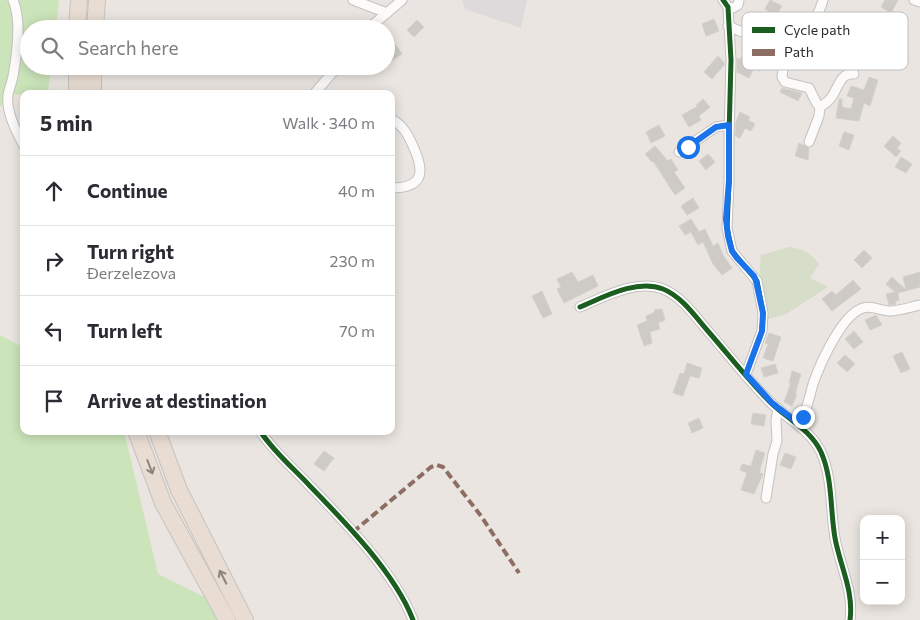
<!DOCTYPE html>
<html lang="en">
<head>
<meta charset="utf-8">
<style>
	:root { --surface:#fff; --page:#f7f7f7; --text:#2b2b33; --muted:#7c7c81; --line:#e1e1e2 }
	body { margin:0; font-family:Commissioner,sans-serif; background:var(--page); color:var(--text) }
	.controls { position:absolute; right:15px; bottom:15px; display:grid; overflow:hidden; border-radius:10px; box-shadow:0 2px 12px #0003 }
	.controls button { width:45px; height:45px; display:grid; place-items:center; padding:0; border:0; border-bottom:1px solid var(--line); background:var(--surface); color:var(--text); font:25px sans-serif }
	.stop { position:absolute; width:15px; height:15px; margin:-11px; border:4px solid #1a73e8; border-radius:50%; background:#fff }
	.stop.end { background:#1a73e8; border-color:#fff; box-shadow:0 1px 5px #0008 }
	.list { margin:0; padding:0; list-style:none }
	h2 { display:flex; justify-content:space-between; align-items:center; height:65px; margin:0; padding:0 20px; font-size:21px }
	h2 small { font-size:16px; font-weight:400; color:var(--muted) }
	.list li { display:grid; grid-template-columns:32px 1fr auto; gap:15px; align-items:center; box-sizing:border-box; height:70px; padding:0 20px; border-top:1px solid var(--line) }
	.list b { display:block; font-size:19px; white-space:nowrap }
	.list p { margin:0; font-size:16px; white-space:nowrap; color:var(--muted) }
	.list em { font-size:16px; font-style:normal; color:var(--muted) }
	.icon { flex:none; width:28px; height:28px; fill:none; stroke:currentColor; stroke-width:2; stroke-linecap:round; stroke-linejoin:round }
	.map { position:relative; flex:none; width:920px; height:620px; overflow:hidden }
	.search { position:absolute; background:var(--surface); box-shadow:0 2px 12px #0003; left:20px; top:20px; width:375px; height:55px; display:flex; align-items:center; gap:12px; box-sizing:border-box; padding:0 18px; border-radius:28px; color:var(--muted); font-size:19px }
	.panel { position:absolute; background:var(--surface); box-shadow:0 2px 12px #0003; left:20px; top:90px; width:375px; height:345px; border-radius:10px }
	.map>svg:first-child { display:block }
	.industrial { fill:#dddadc }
	.green { fill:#cbe4b9 }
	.cemetery { fill:#d6ddc8 }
	.building { fill:#cecbc7; stroke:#d4d1cc }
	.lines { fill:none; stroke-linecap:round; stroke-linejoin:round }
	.minor-casing { stroke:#c3c1c1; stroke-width:11 }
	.motorway-casing { stroke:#c5c3c1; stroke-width:18 }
	.minor { stroke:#fcfbfa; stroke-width:9 }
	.motorway { stroke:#e9ddd3; stroke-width:16 }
	.quiet { stroke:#8d6e63; stroke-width:4; stroke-dasharray:8 4; stroke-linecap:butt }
	.cycleway-casing { stroke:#fff; stroke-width:8 }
	.cycleway { stroke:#1b5e20; stroke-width:5 }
	.oneway { stroke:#8a847f }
	.route { stroke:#1a73e8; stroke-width:6 }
	.key { fill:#fff; stroke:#bfbfbf; stroke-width:1 }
	.key-label { font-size:14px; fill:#2b2b2b }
</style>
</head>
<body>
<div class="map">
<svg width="920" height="620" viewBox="0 0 920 620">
	<rect width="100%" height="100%" fill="#eae5e0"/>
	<path class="industrial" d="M 462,0 L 527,0 L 521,28 L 465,9 Z"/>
	<g class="green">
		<path d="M 0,0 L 57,0 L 59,2 L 56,29 L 29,29 L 29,66 L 51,66 L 48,93 L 12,95 L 0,107 Z"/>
		<path d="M 0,335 L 24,348 L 24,431 L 124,431 L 158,574 L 251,620 L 0,620 Z"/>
	</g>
	<path class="cemetery" d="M 789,247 C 803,249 811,253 819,264 L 810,278 L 828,287 L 786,314 L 765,320 L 759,280 L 761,255 Z"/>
	<g class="building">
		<path d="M 770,0 L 782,6 L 776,16 L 765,9 Z"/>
		<path d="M 885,0 L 898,0 L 891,13 L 881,7 Z"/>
		<path d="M 714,19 L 719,31 L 706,36 L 702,24 Z"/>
		<path d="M 417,20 L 424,27 L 414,37 L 407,30 Z"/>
		<path d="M 395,44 L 402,54 L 391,61 L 386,54 L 386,49 Z"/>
		<path d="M 749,47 L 760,51 L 758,56 L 767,61 L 760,71 L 754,68 L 749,78 L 737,72 L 737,58 L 740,60 L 741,57 L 744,58 Z"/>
		<path d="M 718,56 L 725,64 L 712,79 L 704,72 Z"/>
		<path d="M 869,77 L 878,80 L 870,106 L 864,103 L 859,121 L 836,118 L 839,99 L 842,99 L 842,107 L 851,109 L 854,98 L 847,96 L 851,86 L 864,90 Z"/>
		<path d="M 782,88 L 802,93 L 798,101 L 780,92 Z"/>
		<path d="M 703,99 L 710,107 L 699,116 L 701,120 L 689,127 L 682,115 L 698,106 L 696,105 Z"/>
		<path d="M 740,112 L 750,117 L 748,120 L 755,124 L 751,131 L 745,128 L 740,138 L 735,136 L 736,122 Z"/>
		<path d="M 659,125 L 665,136 L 651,143 L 646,132 Z"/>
		<path d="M 844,132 L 854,135 L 849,150 L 839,146 Z"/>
		<path d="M 893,136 L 901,143 L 897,148 L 901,151 L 896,157 L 884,146 Z"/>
		<path d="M 799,143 L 809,148 L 808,160 L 795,156 Z"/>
		<path d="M 655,146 L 668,161 L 671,159 L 678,170 L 674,172 L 685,188 L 675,195 L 653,161 L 652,162 L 645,154 Z"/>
		<path d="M 708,154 L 715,162 L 706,170 L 699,161 Z"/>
		<path d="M 901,157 L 912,164 L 906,173 L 895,167 Z"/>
		<path d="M 693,198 L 699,208 L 687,215 L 681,206 Z"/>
		<path d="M 691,219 L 699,232 L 705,229 L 713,246 L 718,243 L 723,255 L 732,268 L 722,275 L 713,264 L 703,242 L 698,245 L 691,232 L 685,235 L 679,226 Z"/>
		<path d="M 864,250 L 872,258 L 862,268 L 854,260 Z"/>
		<path d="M 572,272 L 578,282 L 593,275 L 598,286 L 564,303 L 557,289 L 561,287 L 557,279 Z"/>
		<path d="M 920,272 L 920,287 L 898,293 L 899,300 L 895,301 L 896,304 L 889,305 L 886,294 L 895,292 L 886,284 L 892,277 L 906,290 L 903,277 Z"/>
		<path d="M 853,280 L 861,289 L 832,311 L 822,299 L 832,291 L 836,295 Z"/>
		<path d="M 542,291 L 552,314 L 543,318 L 532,296 Z"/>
		<path d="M 662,309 L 665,320 L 658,323 L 660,329 L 650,332 L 652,343 L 644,346 L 637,325 L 647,321 L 646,316 L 655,312 L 654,310 Z"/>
		<path d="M 876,315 L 882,325 L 870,330 L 865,320 Z"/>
		<path d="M 854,331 L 863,342 L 854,349 L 845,339 Z"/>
		<path d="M 769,333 L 781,337 L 773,361 L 763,358 L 768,344 L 765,343 Z"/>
		<path d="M 902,352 L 910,369 L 901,373 L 893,356 Z"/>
		<path d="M 845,355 L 855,364 L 847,372 L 837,363 Z"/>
		<path d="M 687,363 L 702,368 L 699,378 L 690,376 L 683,396 L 673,393 L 680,373 L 684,374 Z"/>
		<path d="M 775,364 L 778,373 L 764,377 L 761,368 Z"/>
		<path d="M 792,371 L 801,374 L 795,394 L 797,394 L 792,406 L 784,402 L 791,383 L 789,383 Z"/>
		<path d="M 753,413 L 766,415 L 764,426 L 751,424 Z"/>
		<path d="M 699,418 L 703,428 L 692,433 L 688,423 Z"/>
		<path d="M 756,450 L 765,453 L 760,469 L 760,473 L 763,474 L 754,494 L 741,490 L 747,473 L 740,470 L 742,464 L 751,466 Z"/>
		<path d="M 324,451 L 334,458 L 324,471 L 314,464 Z"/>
		<path d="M 785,453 L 796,457 L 791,469 L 780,465 Z"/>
	</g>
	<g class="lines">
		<defs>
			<g id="minor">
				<path d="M 13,0 C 22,21 17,54 13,76 C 12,82 9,89 8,95 C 6,112 16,131 24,146"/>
				<path d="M 353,0 L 387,13"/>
				<path d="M 723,0 L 728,7 L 731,60 L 729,136 L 729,181 L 727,228 L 732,251 L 757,281 L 763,313 L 762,331 L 746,374"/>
				<path d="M 914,0 L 920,2"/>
				<path d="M 728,7 L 733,8 L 738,5 L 739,0"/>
				<path d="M 728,26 L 790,52"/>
				<path d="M 368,29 L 402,0"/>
				<path d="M 314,94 L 338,66"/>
				<path d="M 820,107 L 817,104 L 809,88 L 785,82 L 782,77 C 784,46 816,29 823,0"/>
				<path d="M 391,119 C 403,125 408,135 413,146 C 425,172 424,188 391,188"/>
				<path d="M 809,142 L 819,116 L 820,107 C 824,104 827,103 830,99 C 838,91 839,72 854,74"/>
				<path d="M 679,152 L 716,127 L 729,125"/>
				<path d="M 580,307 C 604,297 636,279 663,289 C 681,296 695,316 707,330 C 728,354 748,380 770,402 C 787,419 810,429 821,452 C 833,479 830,510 835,538 C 840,566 854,591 850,620"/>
				<path d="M 798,423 C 807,412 809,398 813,384 C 820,364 842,314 863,308 C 873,305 880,311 890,311 C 900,311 910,307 920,305"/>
				<path d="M 260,431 C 274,452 292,467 309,485 C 344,521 395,573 413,620"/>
				<path d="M 766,498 L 773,454 L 777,441 L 776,420 L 778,408"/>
			</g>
			<g id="motorway">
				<path d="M 77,29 L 79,0"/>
				<path d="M 95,29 L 97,0"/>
				<path d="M 77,66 L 77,94"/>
				<path d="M 93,66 L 93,94"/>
				<path d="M 136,431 L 163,503 L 227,620"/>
				<path d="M 157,431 L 179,490 L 245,620"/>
			</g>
		</defs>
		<use href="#minor" class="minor-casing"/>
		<use href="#motorway" class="motorway-casing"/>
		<use href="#minor" class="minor"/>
		<use href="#motorway" class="motorway"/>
		<path class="quiet" d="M 353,532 L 431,467 L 437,465 L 443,467 L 481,516 L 519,573"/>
		<defs>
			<g id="cycleway">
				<path d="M 723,0 L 728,7 L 731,60 L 729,136 L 729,181 L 727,228 L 732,251 L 757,281 L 763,313 L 762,331 L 746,374"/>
				<path d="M 580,307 C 604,297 636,279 663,289 C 681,296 695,316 707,330 C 728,354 748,380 770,402 C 787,419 810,429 821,452 C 833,479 830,510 835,538 C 840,566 854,591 850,620"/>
				<path d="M 260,431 C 274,452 292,467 309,485 C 344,521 395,573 413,620"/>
			</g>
		</defs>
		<use href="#cycleway" class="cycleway-casing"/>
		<use href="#cycleway" class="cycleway"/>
	</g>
	<defs><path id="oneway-shaft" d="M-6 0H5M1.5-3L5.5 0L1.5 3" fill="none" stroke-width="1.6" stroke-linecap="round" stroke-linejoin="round" transform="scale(1.25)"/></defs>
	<g class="oneway">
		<use href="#oneway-shaft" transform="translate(150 467) rotate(69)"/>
		<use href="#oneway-shaft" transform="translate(223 577) rotate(-117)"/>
	</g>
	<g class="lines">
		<path class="route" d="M 688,147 L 716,127 L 729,125 L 729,181 L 726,219 L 728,236 L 732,251 L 737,258 L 754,276 L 756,281 L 763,313 L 762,331 L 746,374 L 772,403 L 798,423 L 803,417"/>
	</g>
	<rect x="742" y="12" width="166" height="58" rx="8" class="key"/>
	<rect x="752" y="27" width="23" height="6" fill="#1b5e20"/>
	<rect x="752" y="49" width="23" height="7" fill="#8d6e63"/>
	<g class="key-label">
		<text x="784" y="35">Cycle path</text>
		<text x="784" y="57">Path</text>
	</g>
</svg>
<div class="controls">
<button>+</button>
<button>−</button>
</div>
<div class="stop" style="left:688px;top:147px"></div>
<div class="stop end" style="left:803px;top:417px"></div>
<div class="search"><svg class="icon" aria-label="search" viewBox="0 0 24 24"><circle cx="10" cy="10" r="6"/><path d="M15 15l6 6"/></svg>Search here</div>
<section class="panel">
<h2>5 min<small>Walk · 340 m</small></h2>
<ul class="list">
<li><svg class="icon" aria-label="ahead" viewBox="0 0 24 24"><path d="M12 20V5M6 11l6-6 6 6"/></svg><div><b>Continue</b></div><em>40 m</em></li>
<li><svg class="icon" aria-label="right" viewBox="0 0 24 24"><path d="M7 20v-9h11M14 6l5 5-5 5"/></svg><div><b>Turn right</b><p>Đerzelezova</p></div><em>230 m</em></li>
<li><svg class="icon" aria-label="left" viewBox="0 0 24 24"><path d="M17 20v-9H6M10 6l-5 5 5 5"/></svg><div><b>Turn left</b></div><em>70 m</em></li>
<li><svg class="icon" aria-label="arrive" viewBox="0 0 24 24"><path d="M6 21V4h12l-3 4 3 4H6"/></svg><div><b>Arrive at destination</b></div></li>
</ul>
</section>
</div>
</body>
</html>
